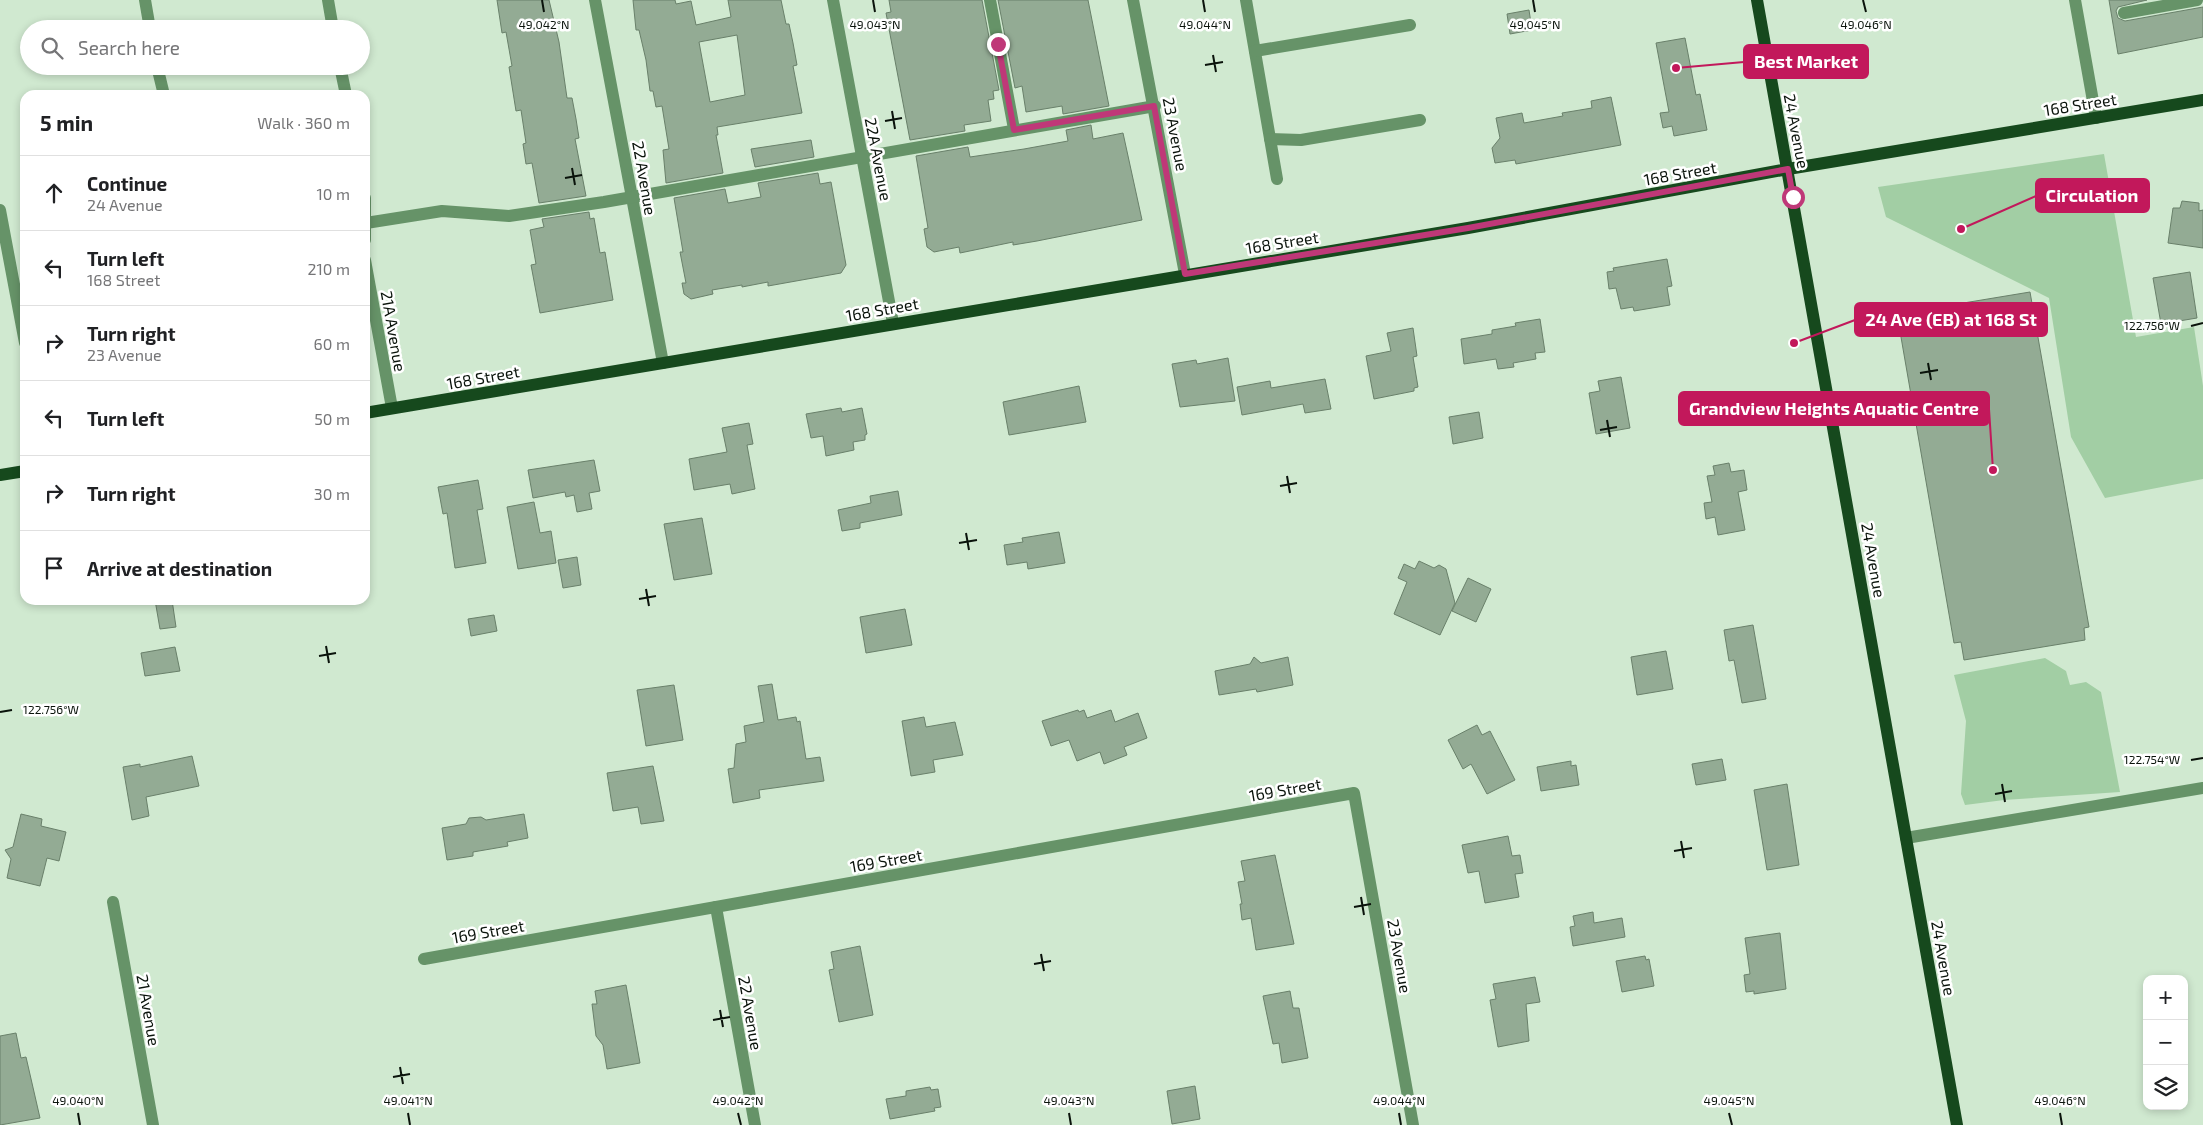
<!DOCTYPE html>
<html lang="en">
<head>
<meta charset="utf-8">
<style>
	:root { --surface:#fff; --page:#f6f6f6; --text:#202124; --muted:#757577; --line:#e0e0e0 }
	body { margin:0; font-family:"Exo 2",sans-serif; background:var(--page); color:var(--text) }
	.controls { position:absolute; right:15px; bottom:15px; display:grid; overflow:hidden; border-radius:10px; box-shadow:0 2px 8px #0003 }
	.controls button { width:45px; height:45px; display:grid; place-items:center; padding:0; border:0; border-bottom:1px solid var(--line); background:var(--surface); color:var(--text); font:25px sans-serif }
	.stop { position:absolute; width:15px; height:15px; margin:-11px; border:4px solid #bf3878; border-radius:50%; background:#fff }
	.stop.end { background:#bf3878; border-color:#fff; box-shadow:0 1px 5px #0008 }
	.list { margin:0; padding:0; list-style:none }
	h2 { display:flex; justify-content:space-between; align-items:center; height:65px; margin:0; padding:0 20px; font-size:21px }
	h2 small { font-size:16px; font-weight:400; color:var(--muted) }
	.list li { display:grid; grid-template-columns:32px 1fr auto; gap:15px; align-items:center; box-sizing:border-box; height:75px; padding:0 20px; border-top:1px solid var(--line) }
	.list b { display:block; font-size:19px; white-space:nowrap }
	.list p { margin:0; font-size:16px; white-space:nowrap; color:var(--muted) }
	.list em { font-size:16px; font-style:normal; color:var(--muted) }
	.icon { flex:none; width:28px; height:28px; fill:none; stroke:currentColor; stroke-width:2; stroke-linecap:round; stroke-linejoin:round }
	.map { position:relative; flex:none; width:2203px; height:1125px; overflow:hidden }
	.search { position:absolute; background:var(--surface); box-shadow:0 2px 8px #0003; left:20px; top:20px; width:350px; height:55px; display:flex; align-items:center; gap:12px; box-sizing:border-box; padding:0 18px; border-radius:28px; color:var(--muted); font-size:19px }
	.panel { position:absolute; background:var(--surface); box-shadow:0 2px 8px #0003; left:20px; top:90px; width:350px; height:515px; border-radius:15px }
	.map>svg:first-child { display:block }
	.green { fill:#a2cea4 }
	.building { fill:#93ab94; stroke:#69806a; fill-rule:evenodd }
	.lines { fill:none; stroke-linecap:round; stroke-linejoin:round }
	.minor { stroke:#669368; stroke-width:12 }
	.major { stroke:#16491d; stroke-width:12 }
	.route { stroke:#bf3878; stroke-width:6 }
	.ticks { fill:none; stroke:#0a130b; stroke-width:2 }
	.labels { text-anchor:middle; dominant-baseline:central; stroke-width:5; stroke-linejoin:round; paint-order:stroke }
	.street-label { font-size:16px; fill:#0a130b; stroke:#fff }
	.ticks-label { font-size:12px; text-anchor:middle; fill:#0a130b; stroke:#fff; stroke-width:5; stroke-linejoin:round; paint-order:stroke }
	.leader { fill:none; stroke:#c2185b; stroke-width:2 }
	.callout-dot { fill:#c2185b; stroke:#fff; stroke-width:2 }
	.callout { fill:#c2185b; stroke:#c2185b; stroke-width:2 }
	.callout-label { font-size:18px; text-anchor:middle; font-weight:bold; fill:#fff }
</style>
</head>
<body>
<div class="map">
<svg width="2203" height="1125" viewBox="0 0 2203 1125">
	<rect width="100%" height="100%" fill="#d0e9d0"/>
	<g class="green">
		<path d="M 2104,154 L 2136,337 L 2194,327 L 2203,386 L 2203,479 L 2105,498 L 2071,437 L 2049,298 L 1886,217 L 1878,187 Z"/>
		<path d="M 2045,658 L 2066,671 L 2070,685 L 2086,682 L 2101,692 L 2120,792 L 2004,800 L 1965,805 L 1961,794 L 1966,721 L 1954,675 Z"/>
	</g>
	<g class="building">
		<path d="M 497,0 L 549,0 L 559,42 L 567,98 L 572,98 L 576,119 L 579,138 L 575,139 L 586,196 L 539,203 L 532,163 L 526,164 L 523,144 L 526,143 L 521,110 L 516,111 L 509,67 L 512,66 L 506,32 L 502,33 Z"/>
		<path d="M 633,0 L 675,0 L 676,4 L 691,1 L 696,25 L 731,17 L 728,0 L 781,0 L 786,24 L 789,24 L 793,43 L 797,65 L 793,66 L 802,113 L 717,127 L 718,135 L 716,135 L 723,173 L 666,183 L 663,150 L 669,149 L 662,106 L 656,107 L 653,91 L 650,91 L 646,60 L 639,30 L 636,30 ZM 737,35 L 745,95 L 710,102 L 699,42 Z"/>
		<path d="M 889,0 L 982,0 L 999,90 L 993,91 L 994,99 L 988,100 L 991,121 L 964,125 L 965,131 L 910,140 L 886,13 L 891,12 Z"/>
		<path d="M 998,0 L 1088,0 L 1109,106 L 1063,114 L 1062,106 L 1026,112 L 1022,86 L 1015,88 Z"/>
		<path d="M 2109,0 L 2147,0 L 2118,7 L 2116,11 L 2118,18 L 2125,21 L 2203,7 L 2203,37 L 2118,54 Z"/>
		<path d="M 1529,10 L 1532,30 L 1510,34 L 1507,14 Z"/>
		<path d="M 1685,38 L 1696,95 L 1700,94 L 1707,130 L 1674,136 L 1672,126 L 1663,128 L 1660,113 L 1669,112 L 1656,43 Z"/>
		<path d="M 1611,97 L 1621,145 L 1516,164 L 1515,160 L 1495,163 L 1492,148 L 1500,138 L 1496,118 L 1522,113 L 1524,123 L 1563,116 L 1562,113 L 1592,108 L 1591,101 Z"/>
		<path d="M 1091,125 L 1093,139 L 1123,133 L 1142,220 L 1037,241 L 1013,245 L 1013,242 L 960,253 L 959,247 L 934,252 L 927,247 L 924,229 L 928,228 L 916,156 L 968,147 L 970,157 L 1024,149 L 1068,141 L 1066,130 Z"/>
		<path d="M 811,140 L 814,157 L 755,167 L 751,149 Z"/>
		<path d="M 818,173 L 820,184 L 831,182 L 846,265 L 841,273 L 768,286 L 768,282 L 742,287 L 742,285 L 712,290 L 713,294 L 691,299 L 684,294 L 682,283 L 686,283 L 680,252 L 683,252 L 674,198 L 725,189 L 728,203 L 761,197 L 758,183 Z"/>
		<path d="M 2182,201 L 2199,203 L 2199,211 L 2203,210 L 2203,248 L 2168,243 L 2173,208 L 2180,208 Z"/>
		<path d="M 589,212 L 590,219 L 594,218 L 600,253 L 605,252 L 613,300 L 540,313 L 531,265 L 536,264 L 530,230 L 544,227 L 542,219 Z"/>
		<path d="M 1667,259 L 1672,286 L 1667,287 L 1670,305 L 1634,311 L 1633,307 L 1621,309 L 1616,288 L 1609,289 L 1607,272 L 1614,271 L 1613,268 Z"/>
		<path d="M 2190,272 L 2197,318 L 2161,324 L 2153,278 Z"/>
		<path d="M 2030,292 L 2089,627 L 2084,628 L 2085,640 L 1964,660 L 1961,642 L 1954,643 L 1897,314 Z"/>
		<path d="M 1540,319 L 1545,352 L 1535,353 L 1536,359 L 1513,363 L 1514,367 L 1498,369 L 1496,359 L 1464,364 L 1461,339 L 1492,334 L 1492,330 L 1516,326 L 1515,323 Z"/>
		<path d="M 1413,328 L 1417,356 L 1413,357 L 1418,387 L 1414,388 L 1414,391 L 1374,399 L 1366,356 L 1391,351 L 1387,333 Z"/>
		<path d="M 1228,358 L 1235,401 L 1180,407 L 1172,364 L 1196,360 L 1197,364 Z"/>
		<path d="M 1621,377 L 1630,428 L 1596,434 L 1589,393 L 1600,391 L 1598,381 Z"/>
		<path d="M 1325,379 L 1331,409 L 1305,413 L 1303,404 L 1242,415 L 1237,387 L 1270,381 L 1271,388 Z"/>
		<path d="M 1079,386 L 1086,422 L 1009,435 L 1003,402 Z"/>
		<path d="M 841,408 L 842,412 L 862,408 L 867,434 L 865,435 L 865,440 L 853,442 L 854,450 L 826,456 L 823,436 L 811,438 L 806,414 Z"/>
		<path d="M 1479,412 L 1483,438 L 1453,444 L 1449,417 Z"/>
		<path d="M 749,423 L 753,444 L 747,445 L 755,489 L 732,494 L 730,484 L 694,490 L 689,459 L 727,452 L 722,428 Z"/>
		<path d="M 594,460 L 600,491 L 589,493 L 592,509 L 577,512 L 574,495 L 566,497 L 565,492 L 533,498 L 528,470 Z"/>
		<path d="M 1729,463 L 1731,472 L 1744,470 L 1747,490 L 1738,492 L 1745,530 L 1718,535 L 1715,517 L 1706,519 L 1704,503 L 1712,502 L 1707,476 L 1715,475 L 1713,466 Z"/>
		<path d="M 478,480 L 483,509 L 477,510 L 486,563 L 455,568 L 447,513 L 443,514 L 438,487 Z"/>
		<path d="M 898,491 L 902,515 L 860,523 L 860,528 L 842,531 L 838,510 L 871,503 L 870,496 Z"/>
		<path d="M 534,502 L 540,533 L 551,531 L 556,563 L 518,569 L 507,507 Z"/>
		<path d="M 702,518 L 712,574 L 674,580 L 664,524 Z"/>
		<path d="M 1059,532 L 1065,563 L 1028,569 L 1027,562 L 1007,565 L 1004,545 L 1023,542 L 1022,538 Z"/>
		<path d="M 577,557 L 581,585 L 563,588 L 558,560 Z"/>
		<path d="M 1419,561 L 1434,568 L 1439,565 L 1446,569 L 1455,603 L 1440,635 L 1394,614 L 1407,582 L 1398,578 L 1404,564 L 1415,569 Z"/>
		<path d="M 1468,578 L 1491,589 L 1476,622 L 1452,611 Z"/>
		<path d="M 155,600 L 172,600 L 176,627 L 160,629 Z"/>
		<path d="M 905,609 L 912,645 L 866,653 L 860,617 Z"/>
		<path d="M 494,615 L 497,631 L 471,636 L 468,619 Z"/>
		<path d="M 1753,625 L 1766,699 L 1742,703 L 1734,660 L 1729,661 L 1724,630 Z"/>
		<path d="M 175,647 L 180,671 L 145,676 L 141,653 Z"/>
		<path d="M 1666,651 L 1673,689 L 1637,695 L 1631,657 Z"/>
		<path d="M 1254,657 L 1261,663 L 1288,657 L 1293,685 L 1257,692 L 1256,689 L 1219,695 L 1215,671 L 1250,664 Z"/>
		<path d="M 772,684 L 778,720 L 796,717 L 797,722 L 800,721 L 806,759 L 820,757 L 824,781 L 759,790 L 760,798 L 733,803 L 728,769 L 734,768 L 736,744 L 746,742 L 744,726 L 764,722 L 758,686 Z"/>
		<path d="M 674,685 L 683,740 L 646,746 L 637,690 Z"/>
		<path d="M 1078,710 L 1079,712 L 1084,710 L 1087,718 L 1111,710 L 1115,722 L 1138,713 L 1147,738 L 1124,747 L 1127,755 L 1104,764 L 1100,752 L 1077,761 L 1069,740 L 1051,746 L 1042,721 Z"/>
		<path d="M 924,717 L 926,727 L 955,722 L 963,755 L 933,760 L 935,772 L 911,776 L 902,721 Z"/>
		<path d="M 1477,725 L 1482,735 L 1490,731 L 1515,780 L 1487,794 L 1471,764 L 1463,769 L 1448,740 Z"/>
		<path d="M 192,756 L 199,786 L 146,797 L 149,816 L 132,820 L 123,767 L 140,764 L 140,767 Z"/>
		<path d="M 1722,759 L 1726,780 L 1696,785 L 1692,764 Z"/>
		<path d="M 1571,761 L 1571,766 L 1576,765 L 1579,785 L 1541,791 L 1537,767 Z"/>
		<path d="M 653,766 L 664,821 L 641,824 L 638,807 L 613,811 L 607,773 Z"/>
		<path d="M 1787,784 L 1799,865 L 1767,870 L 1754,790 Z"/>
		<path d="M 21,814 L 42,819 L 41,826 L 66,832 L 59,861 L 47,858 L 40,886 L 7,878 L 11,859 L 5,850 L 13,847 Z"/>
		<path d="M 524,814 L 528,838 L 507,842 L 508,846 L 473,852 L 473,856 L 447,860 L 442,828 L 466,824 L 469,818 L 481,817 L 486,820 Z"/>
		<path d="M 1508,836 L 1512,856 L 1520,855 L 1523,873 L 1515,874 L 1519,897 L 1485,903 L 1479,871 L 1468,873 L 1462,845 Z"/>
		<path d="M 1275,855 L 1294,944 L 1256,950 L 1251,918 L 1242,920 L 1240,904 L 1242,904 L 1238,882 L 1245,881 L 1241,861 Z"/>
		<path d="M 1593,912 L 1594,923 L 1622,918 L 1625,937 L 1573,946 L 1570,927 L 1575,926 L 1573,916 Z"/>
		<path d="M 1780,933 L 1786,989 L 1754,994 L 1754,991 L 1746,992 L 1744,975 L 1750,974 L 1745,938 Z"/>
		<path d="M 860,946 L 873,1015 L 839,1022 L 829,970 L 834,969 L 831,952 Z"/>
		<path d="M 1645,956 L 1646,960 L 1649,959 L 1654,986 L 1622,992 L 1616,961 Z"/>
		<path d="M 1535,977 L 1540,1002 L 1526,1004 L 1529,1041 L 1498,1047 L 1490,1000 L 1496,999 L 1493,984 Z"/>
		<path d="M 626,985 L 640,1063 L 607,1069 L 603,1045 L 596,1036 L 592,1004 L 597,1004 L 595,991 Z"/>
		<path d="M 1290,991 L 1293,1008 L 1299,1008 L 1308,1058 L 1282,1063 L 1279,1043 L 1273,1044 L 1263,996 Z"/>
		<path d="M 16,1033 L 21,1058 L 26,1057 L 40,1118 L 0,1125 L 0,1036 Z"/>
		<path d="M 1195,1086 L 1200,1119 L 1172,1124 L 1167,1091 Z"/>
		<path d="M 930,1087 L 931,1090 L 938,1089 L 941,1107 L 934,1108 L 935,1111 L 890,1119 L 886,1099 L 906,1096 L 906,1091 Z"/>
	</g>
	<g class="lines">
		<g class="minor">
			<path d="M 145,0 L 150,29"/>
			<path d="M 328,0 L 333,29"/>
			<path d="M 595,0 L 663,363"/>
			<path d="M 833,0 L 893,323"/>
			<path d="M 990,0 L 1014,129"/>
			<path d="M 1133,0 L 1185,274"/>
			<path d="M 1246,0 L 1277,179"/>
			<path d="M 2075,0 L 2096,118"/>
			<path d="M 2124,13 L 2197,0"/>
			<path d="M 1255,51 L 1410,25"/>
			<path d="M 157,66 L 164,95"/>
			<path d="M 340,66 L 346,95"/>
			<path d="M 1270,139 L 1301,140 L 1420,120"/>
			<path d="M 365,198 L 365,240"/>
			<path d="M 0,210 L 25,343"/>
			<path d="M 366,223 L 442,211 L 509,216 L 604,202 L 1155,106"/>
			<path d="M 365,260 L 392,408"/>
			<path d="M 1906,838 L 2203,788"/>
			<path d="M 113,902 L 153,1125"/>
			<path d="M 716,907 L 755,1125"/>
			<path d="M 424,959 L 1354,793 L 1413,1125"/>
		</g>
		<g class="major">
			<path d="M 1757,0 L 1957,1125"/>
			<path d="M 365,413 L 1468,228 L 1788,169 L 2203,100"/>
			<path d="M 0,475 L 25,471"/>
		</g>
	</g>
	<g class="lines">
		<path class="route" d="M 998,44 L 1014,130 L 1154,106 L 1185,274 L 1468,228 L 1788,169 L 1793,197"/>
	</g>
	<path class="ticks" d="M 542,0 L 544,12M 873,0 L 875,12M 1203,0 L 1205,12M 1533,0 L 1535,12M 1863,0 L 1866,12M 1213,55 L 1216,72M 1205,65 L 1223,62M 892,111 L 895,129M 885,121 L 902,118M 572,168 L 575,185M 565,178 L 582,175M 2191,326 L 2203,323M 1928,363 L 1931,380M 1920,373 L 1938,370M 1607,420 L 1610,437M 1600,430 L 1617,427M 1287,476 L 1290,493M 1280,486 L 1297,483M 966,533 L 969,550M 959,543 L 977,540M 646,589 L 649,606M 639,599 L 656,596M 326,646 L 329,663M 319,656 L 336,653M 0,712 L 12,710M 2191,760 L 2203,758M 2002,784 L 2005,802M 1995,794 L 2012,791M 1681,841 L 1684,858M 1674,851 L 1692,848M 1361,897 L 1364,915M 1354,907 L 1371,904M 1041,954 L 1044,971M 1034,964 L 1051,961M 720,1010 L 723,1027M 713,1020 L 730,1017M 400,1067 L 403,1084M 393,1077 L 410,1074M 78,1113 L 80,1125M 408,1113 L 410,1125M 738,1113 L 741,1125M 1069,1113 L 1071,1125M 1399,1113 L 1401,1125M 1729,1113 L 1732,1125M 2060,1113 L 2062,1125"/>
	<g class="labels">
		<g class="street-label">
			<text transform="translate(2080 104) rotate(-9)">168 Street</text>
			<text transform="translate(1797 131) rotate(79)">24 Avenue</text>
			<text transform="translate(1176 134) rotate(79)">23 Avenue</text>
			<text transform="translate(879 159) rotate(79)">22A Avenue</text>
			<text transform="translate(1680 173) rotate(-10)">168 Street</text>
			<text transform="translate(645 178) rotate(80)">22 Avenue</text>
			<text transform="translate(1282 242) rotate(-9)">168 Street</text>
			<text transform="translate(882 309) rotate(-10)">168 Street</text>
			<text transform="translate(394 331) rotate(80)">21A Avenue</text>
			<text transform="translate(483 377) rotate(-10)">168 Street</text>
			<text transform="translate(1874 560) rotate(80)">24 Avenue</text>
			<text transform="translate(1285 789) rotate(-10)">169 Street</text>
			<text transform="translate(886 860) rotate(-10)">169 Street</text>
			<text transform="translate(488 931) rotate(-10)">169 Street</text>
			<text transform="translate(1400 956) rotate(80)">23 Avenue</text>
			<text transform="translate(1944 958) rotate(80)">24 Avenue</text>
			<text transform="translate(149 1010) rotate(80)">21 Avenue</text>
			<text transform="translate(751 1013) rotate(80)">22 Avenue</text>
		</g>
	</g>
	<g class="ticks-label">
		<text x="544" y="29">49.042°N</text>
		<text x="875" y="29">49.043°N</text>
		<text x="1205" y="29">49.044°N</text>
		<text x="1535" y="29">49.045°N</text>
		<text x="1866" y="29">49.046°N</text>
		<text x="2152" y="330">122.756°W</text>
		<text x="51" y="714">122.756°W</text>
		<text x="2152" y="764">122.754°W</text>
		<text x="78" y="1105">49.040°N</text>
		<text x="408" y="1105">49.041°N</text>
		<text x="738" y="1105">49.042°N</text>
		<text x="1069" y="1105">49.043°N</text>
		<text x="1399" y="1105">49.044°N</text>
		<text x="1729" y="1105">49.045°N</text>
		<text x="2060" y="1105">49.046°N</text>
	</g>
	<path class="leader" d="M1676 68L1744 62M1961 229L2036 196M1794 343L1855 320M1993 470L1989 409"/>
	<g class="callout-dot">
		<circle cx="1676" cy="68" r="5"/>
		<circle cx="1961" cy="229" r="5"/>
		<circle cx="1794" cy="343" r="5"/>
		<circle cx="1993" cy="470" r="5"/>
	</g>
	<g class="callout">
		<rect x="1744" y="45" width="124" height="33" rx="5"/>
		<rect x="2036" y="179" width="113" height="33" rx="5"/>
		<rect x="1855" y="303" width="192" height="33" rx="5"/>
		<rect x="1679" y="392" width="310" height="33" rx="5"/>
	</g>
	<g class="callout-label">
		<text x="1806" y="68">Best Market</text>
		<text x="2092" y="202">Circulation</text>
		<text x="1951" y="326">24 Ave (EB) at 168 St</text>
		<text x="1834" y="415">Grandview Heights Aquatic Centre</text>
	</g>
</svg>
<div class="controls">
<button>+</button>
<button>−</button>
<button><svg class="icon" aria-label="layers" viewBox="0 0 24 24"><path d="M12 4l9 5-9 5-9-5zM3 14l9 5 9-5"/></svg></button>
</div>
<div class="stop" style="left:1793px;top:197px"></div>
<div class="stop end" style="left:998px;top:44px"></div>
<div class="search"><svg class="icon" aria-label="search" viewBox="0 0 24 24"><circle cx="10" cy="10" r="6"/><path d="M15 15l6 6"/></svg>Search here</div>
<section class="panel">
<h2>5 min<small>Walk · 360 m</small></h2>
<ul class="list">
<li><svg class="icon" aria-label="ahead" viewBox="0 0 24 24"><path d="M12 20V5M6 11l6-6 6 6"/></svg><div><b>Continue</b><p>24 Avenue</p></div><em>10 m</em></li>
<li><svg class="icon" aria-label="left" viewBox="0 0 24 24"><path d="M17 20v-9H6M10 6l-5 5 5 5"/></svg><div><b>Turn left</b><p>168 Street</p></div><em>210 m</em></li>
<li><svg class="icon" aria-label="right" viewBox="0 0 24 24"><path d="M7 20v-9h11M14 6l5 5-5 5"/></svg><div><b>Turn right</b><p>23 Avenue</p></div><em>60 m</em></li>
<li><svg class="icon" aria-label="left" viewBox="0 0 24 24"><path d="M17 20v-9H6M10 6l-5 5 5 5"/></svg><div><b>Turn left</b></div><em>50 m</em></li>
<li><svg class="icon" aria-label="right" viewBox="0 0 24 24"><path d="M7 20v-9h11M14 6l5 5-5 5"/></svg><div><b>Turn right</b></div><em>30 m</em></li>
<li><svg class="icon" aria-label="arrive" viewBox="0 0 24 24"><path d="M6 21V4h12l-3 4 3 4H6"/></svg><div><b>Arrive at destination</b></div></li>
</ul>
</section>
</div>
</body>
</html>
